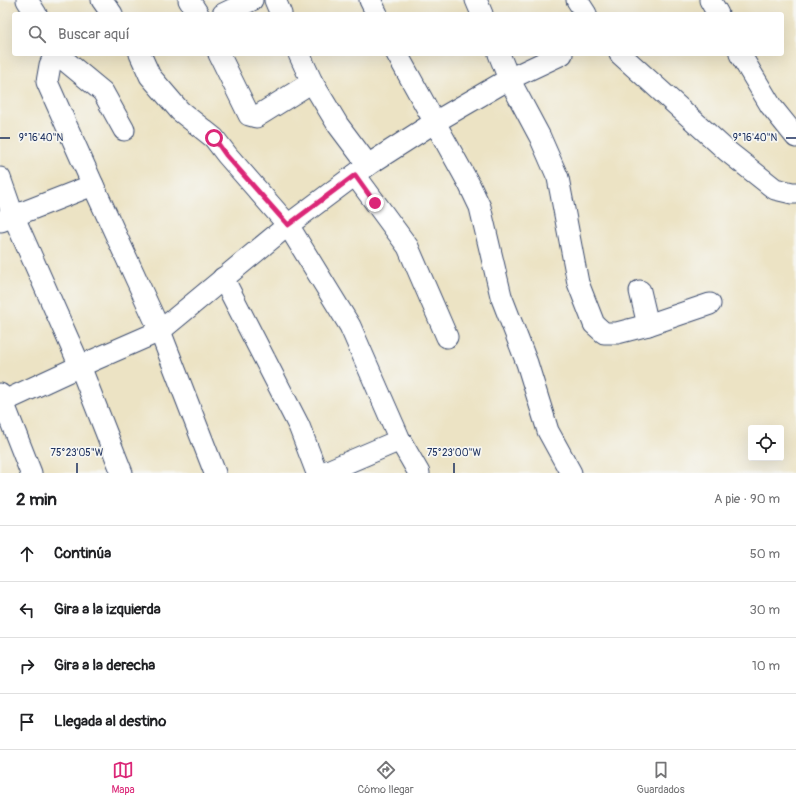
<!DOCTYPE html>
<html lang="es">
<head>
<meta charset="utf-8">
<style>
	:root { --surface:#fff; --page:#f2f2f2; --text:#202124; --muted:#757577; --line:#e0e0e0; --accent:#db2777 }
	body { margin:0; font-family:Pangolin,sans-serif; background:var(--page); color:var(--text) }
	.controls { position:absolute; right:12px; bottom:12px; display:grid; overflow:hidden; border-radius:4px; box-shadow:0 4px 16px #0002 }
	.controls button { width:36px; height:36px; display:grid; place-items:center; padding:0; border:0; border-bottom:1px solid var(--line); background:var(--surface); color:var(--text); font:20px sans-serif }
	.stop { position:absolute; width:12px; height:12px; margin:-9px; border:3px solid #db2777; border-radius:50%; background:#fff }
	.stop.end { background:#db2777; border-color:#fff; box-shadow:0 1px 4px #0008 }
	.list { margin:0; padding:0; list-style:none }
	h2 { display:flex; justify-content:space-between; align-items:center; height:52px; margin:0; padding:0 16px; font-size:17px }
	h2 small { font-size:13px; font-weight:400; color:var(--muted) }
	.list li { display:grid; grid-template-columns:26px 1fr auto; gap:12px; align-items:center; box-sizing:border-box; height:56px; padding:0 16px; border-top:1px solid var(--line) }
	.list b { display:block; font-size:15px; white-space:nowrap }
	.list em { font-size:13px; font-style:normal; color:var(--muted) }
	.icon { flex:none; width:22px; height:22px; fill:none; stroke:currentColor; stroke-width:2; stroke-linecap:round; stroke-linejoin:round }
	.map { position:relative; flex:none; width:796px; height:473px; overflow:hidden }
	.search { position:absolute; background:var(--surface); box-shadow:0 4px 16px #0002; left:12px; right:12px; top:12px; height:44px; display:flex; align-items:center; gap:10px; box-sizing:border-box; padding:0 14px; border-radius:4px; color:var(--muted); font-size:15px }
	.sheet { height:276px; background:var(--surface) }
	nav { display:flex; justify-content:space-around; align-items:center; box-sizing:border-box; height:56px; border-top:1px solid var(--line); background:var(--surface); font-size:11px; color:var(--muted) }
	nav a { display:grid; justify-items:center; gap:2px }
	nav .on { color:var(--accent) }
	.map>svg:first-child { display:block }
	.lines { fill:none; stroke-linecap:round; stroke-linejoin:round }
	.minor-casing { stroke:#3a4a6d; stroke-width:23 }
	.minor { stroke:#fff; stroke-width:21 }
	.route { stroke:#db2777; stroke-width:5 }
	.ticks { fill:none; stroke:#1b2f5e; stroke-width:1.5 }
	.ticks-label { font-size:10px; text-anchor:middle; fill:#1b2f5e; stroke:#f6f6f2; stroke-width:3.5; stroke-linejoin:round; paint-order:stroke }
</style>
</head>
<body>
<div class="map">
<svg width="796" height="473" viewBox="0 0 796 473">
	<rect width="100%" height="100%" fill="#f6f6f2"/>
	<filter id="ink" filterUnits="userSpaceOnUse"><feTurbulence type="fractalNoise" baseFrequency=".025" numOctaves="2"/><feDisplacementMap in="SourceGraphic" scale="8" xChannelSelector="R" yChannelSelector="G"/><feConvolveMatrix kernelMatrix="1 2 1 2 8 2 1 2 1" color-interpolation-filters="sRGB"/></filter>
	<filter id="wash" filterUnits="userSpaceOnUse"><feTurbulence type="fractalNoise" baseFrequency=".012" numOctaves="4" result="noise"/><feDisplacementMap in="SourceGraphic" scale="16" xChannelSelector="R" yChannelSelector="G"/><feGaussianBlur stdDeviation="0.9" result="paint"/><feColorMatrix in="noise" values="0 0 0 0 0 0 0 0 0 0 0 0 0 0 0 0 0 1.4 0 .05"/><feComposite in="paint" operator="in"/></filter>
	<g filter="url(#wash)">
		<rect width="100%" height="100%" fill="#ece3c4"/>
	</g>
	<g filter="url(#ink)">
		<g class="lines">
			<defs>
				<g id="minor">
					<path d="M 27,0 L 36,14"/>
					<path d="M 102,0 L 112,14"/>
					<path d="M 189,0 L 198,14"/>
					<path d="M 275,0 L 281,14"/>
					<path d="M 370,0 L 377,14"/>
					<path d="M 476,0 L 482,14"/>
					<path d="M 577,0 L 586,14"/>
					<path d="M 710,0 L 718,14"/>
					<path d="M 223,14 L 252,0"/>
					<path d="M 55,54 L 50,65 L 47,82 L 93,185 L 160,331 L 215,473"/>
					<path d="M 57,54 L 103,92 L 124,130"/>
					<path d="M 140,54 L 150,76 L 180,111 L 214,138 L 227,155 L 288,225 L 350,326 L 400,440 L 419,473"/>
					<path d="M 219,54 L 249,115 L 256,117 L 312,82"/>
					<path d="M 299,54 L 312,82 L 338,125 L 368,165"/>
					<path d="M 397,54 L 469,184 L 480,207 L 501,296 L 527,363 L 548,431 L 571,473"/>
					<path d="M 499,54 L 509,79 L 540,137 L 558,178 L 578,283 L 594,324 L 604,333 L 617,333 L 648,325 L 710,304"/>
					<path d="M 620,54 L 727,151 L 775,189 L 792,193 L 796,193"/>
					<path d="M 740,54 L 771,106 L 796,137"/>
					<path d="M 355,175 L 408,247 L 447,337"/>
					<path d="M 0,178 L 13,215 L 80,366 L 122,473"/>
					<path d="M 1,221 L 93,185"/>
					<path d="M 223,278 L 299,426 L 317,473"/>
					<path d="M 640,291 L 648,325"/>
					<path d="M 0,394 L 31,473"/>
					<path d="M 0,403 L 80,366 L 160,331 L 288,225 L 368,165 L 435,122 L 509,79 L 562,54"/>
					<path d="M 323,473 L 400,440"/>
				</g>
			</defs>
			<use href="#minor" class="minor-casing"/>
			<use href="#minor" class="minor"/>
		</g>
	</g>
	<g class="lines" filter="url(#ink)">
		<path class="route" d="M 214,138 L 226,155 L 288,225 L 355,175 L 375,203"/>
	</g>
	<path class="ticks" d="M 0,138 L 10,138M 786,138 L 796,138M 77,463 L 77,473M 454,463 L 454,473"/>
	<g class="ticks-label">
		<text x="41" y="141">9°16'40"N</text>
		<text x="755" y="141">9°16'40"N</text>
		<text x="77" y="456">75°23'05"W</text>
		<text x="454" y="456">75°23'00"W</text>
	</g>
</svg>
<div class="controls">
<button><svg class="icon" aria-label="locate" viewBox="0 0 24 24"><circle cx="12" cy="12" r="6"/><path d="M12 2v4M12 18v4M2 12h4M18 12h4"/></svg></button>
</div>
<div class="stop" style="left:214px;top:138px"></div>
<div class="stop end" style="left:375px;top:203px"></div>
<div class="search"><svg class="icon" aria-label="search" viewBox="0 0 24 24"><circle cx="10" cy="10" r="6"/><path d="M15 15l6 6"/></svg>Buscar aquí</div>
</div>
<section class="sheet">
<h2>2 min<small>A pie · 90 m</small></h2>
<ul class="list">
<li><svg class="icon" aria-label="ahead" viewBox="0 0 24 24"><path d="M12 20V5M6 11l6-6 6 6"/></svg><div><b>Continúa</b></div><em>50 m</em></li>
<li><svg class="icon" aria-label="left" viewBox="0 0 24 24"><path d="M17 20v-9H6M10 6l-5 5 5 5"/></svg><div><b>Gira a la izquierda</b></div><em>30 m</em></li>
<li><svg class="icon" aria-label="right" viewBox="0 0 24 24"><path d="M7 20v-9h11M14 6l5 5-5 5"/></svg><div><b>Gira a la derecha</b></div><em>10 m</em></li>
<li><svg class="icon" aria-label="arrive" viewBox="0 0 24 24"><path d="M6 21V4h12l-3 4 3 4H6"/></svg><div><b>Llegada al destino</b></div></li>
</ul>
</section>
<nav>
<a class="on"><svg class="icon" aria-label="map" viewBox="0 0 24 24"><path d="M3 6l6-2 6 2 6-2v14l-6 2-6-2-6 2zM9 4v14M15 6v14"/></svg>Mapa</a>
<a><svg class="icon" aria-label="directions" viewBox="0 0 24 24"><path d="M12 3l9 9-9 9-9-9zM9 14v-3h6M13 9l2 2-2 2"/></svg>Cómo llegar</a>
<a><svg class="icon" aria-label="saved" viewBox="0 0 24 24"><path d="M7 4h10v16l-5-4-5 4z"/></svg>Guardados</a>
</nav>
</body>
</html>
